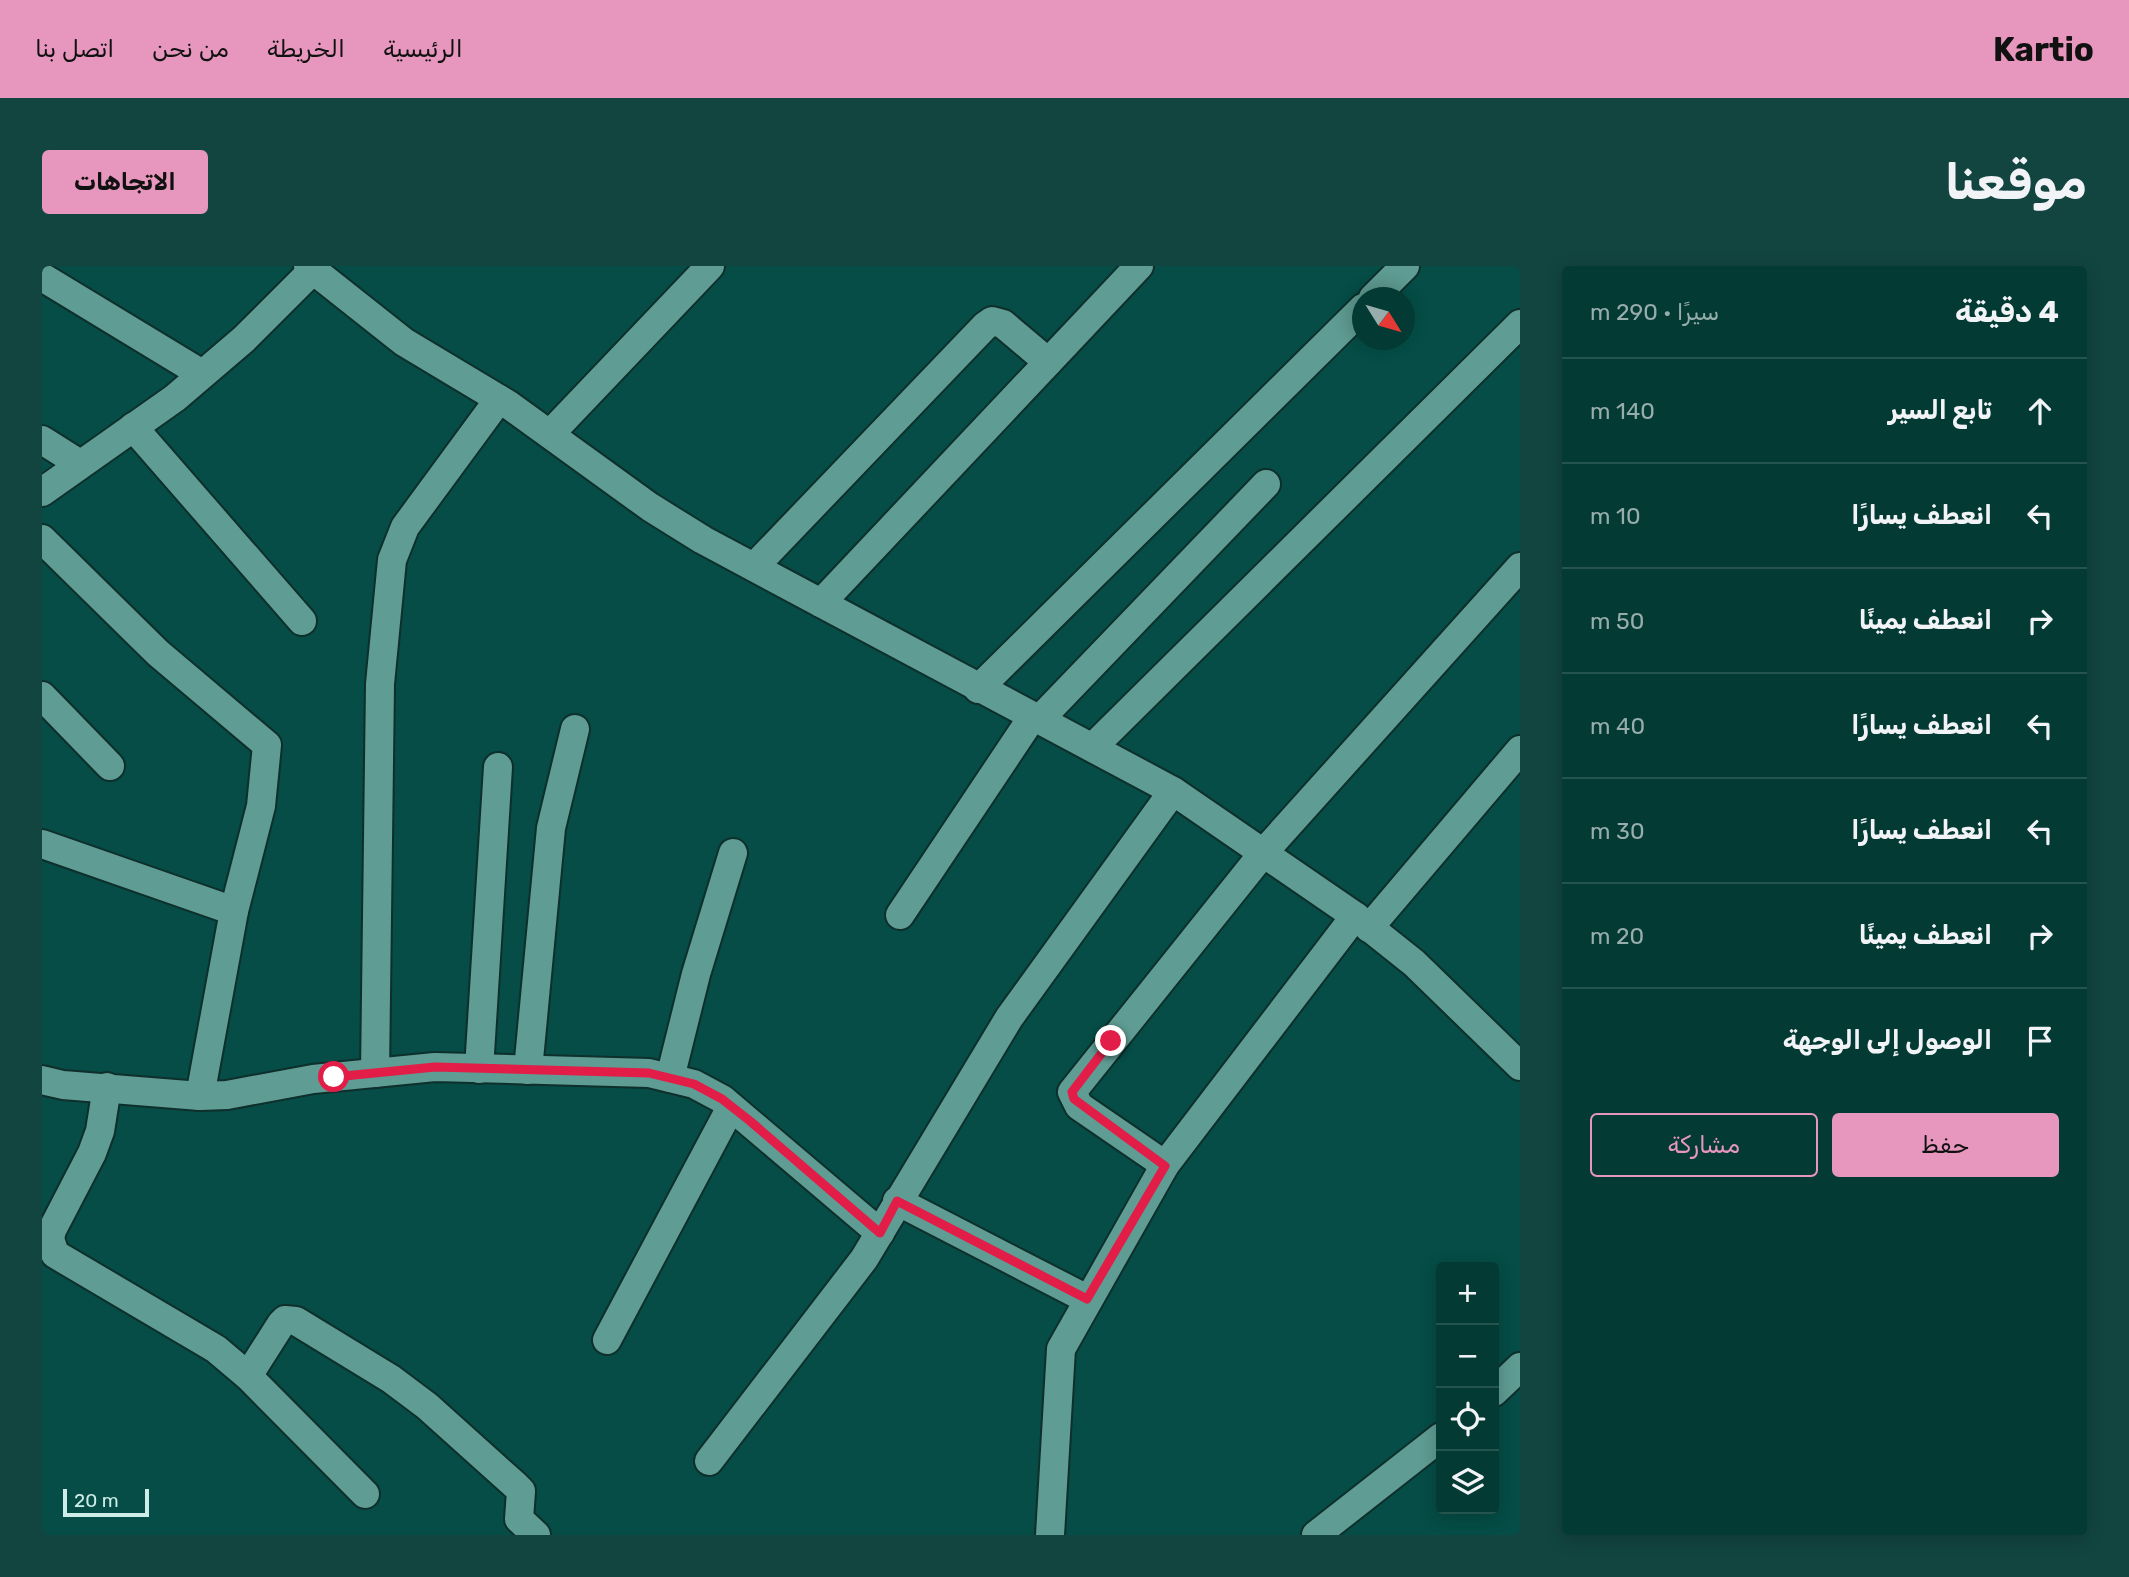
<!DOCTYPE html>
<html lang="ar">
<head>
<meta charset="utf-8">
<style>
	:root { --surface:#043a34; --page:#124540; --text:#f1f3f6; --muted:#97adac; --line:#25544f; --accent:#e797bd }
	body { margin:0; font-family:Rubik,"Noto Naskh Arabic",sans-serif; background:var(--page); color:var(--text); direction:rtl }
	.controls { position:absolute; right:21px; bottom:21px; display:grid; overflow:hidden; border-radius:7px; box-shadow:0 4px 18px #0003 }
	.controls button { width:63px; height:63px; display:grid; place-items:center; padding:0; border:0; border-bottom:2px solid var(--line); background:var(--surface); color:var(--text); font:35px sans-serif }
	.compass { position:absolute; left:1310px; top:21px; width:63px; height:63px; border-radius:50%; background:var(--surface); box-shadow:0 4px 18px #0003; rotate:127deg }
	.scale { position:absolute; left:21px; bottom:18px; width:86px; box-sizing:border-box; padding-left:7px; border:4px solid #cfede8; border-top:0; font-size:19px; line-height:24px; white-space:nowrap; color:#cfede8; -webkit-text-stroke:5px #054d46; paint-order:stroke }
	.stop { position:absolute; width:21px; height:21px; margin:-16px; border:5px solid #e11d48; border-radius:50%; background:#fff }
	.stop.end { background:#e11d48; border-color:#fff; box-shadow:0 2px 7px #0008 }
	.list { margin:0; padding:0; list-style:none }
	h2 { display:flex; justify-content:space-between; align-items:center; height:91px; margin:0; padding:0 28px; font-size:30px }
	h2 small { font-size:23px; font-weight:400; color:var(--muted) }
	.list li { display:grid; grid-template-columns:46px 1fr auto; gap:21px; align-items:center; box-sizing:border-box; height:105px; padding:0 28px; border-top:2px solid var(--line) }
	.list b { display:block; font-size:26px; white-space:nowrap }
	.list em { font-size:23px; font-style:normal; color:var(--muted) }
	.actions { display:flex; gap:14px; padding:21px 28px }
	.actions a { flex:1; padding:16px 0; border:2px solid var(--accent); border-radius:7px; text-align:center; font-size:24px; color:var(--accent) }
	.actions .main { background:var(--accent); color:#111 }
	.icon { flex:none; width:38px; height:38px; fill:none; stroke:currentColor; stroke-width:2; stroke-linecap:round; stroke-linejoin:round }
	.map { position:relative; flex:none; width:1478px; height:1269px; overflow:hidden; direction:ltr; border-radius:7px }
	header { display:flex; align-items:center; gap:42px; box-sizing:border-box; height:98px; padding:0 35px; background:var(--accent); color:#111 }
	header strong { font-size:33px }
	nav { display:flex; gap:38px; margin-inline-start:auto; font-size:24px }
	.intro { display:flex; align-items:center; justify-content:space-between; box-sizing:border-box; height:168px; padding:0 42px }
	h1 { margin:0; font-size:49px }
	.button { padding:18px 32px; border-radius:7px; background:var(--accent); color:#111; font-size:24px; font-weight:700 }
	main { display:flex; gap:42px; padding:0 42px }
	aside { flex:1; background:var(--surface); border-radius:7px; box-shadow:0 4px 18px #0003 }
	.map>svg:first-child { display:block }
	.lines { fill:none; stroke-linecap:round; stroke-linejoin:round }
	.minor-casing { stroke:#0e2f2b; stroke-width:32 }
	.minor { stroke:#5f9c93; stroke-width:28 }
	.route { stroke:#e11d48; stroke-width:9 }
</style>
</head>
<body>
<header>
<strong>Kartio</strong>
<nav><a>الرئيسية</a><a>الخريطة</a><a>من نحن</a><a>اتصل بنا</a></nav>
</header>
<div class="intro"><h1>موقعنا</h1><a class="button">الاتجاهات</a></div>
<main>
<aside>
<h2>4 دقيقة<small>سيرًا · 290 m</small></h2>
<ul class="list">
<li><svg class="icon" aria-label="ahead" viewBox="0 0 24 24"><path d="M12 20V5M6 11l6-6 6 6"/></svg><div><b>تابع السير</b></div><em>140 m</em></li>
<li><svg class="icon" aria-label="left" viewBox="0 0 24 24"><path d="M17 20v-9H6M10 6l-5 5 5 5"/></svg><div><b>انعطف يسارًا</b></div><em>10 m</em></li>
<li><svg class="icon" aria-label="right" viewBox="0 0 24 24"><path d="M7 20v-9h11M14 6l5 5-5 5"/></svg><div><b>انعطف يمينًا</b></div><em>50 m</em></li>
<li><svg class="icon" aria-label="left" viewBox="0 0 24 24"><path d="M17 20v-9H6M10 6l-5 5 5 5"/></svg><div><b>انعطف يسارًا</b></div><em>40 m</em></li>
<li><svg class="icon" aria-label="left" viewBox="0 0 24 24"><path d="M17 20v-9H6M10 6l-5 5 5 5"/></svg><div><b>انعطف يسارًا</b></div><em>30 m</em></li>
<li><svg class="icon" aria-label="right" viewBox="0 0 24 24"><path d="M7 20v-9h11M14 6l5 5-5 5"/></svg><div><b>انعطف يمينًا</b></div><em>20 m</em></li>
<li><svg class="icon" aria-label="arrive" viewBox="0 0 24 24"><path d="M6 21V4h12l-3 4 3 4H6"/></svg><div><b>الوصول إلى الوجهة</b></div></li>
</ul>
<div class="actions"><a class="main">حفظ</a><a>مشاركة</a></div>
</aside>
<div class="map">
<svg width="1478" height="1269" viewBox="0 0 1478 1269">
	<rect width="100%" height="100%" fill="#054d46"/>
	<g class="lines">
		<defs>
			<g id="minor">
				<path d="M 266,0 L 362,76 L 467,139 L 608,241 L 661,274 L 1131,525 L 1313,650 L 1372,697 L 1478,800"/>
				<path d="M 0,11 L 160,108"/>
				<path d="M 1331,32 L 1363,0"/>
				<path d="M 91,161 L 260,355"/>
				<path d="M 508,168 L 668,0"/>
				<path d="M 0,174 L 38,198"/>
				<path d="M 0,226 L 133,132 L 202,73 L 271,4"/>
				<path d="M 0,273 L 116,387 L 225,479 L 219,540 L 192,645 L 158,830"/>
				<path d="M 712,301 L 943,60 L 950,55 L 961,58 L 1006,96"/>
				<path d="M 779,337 L 1097,0"/>
				<path d="M 936,423 L 1321,42"/>
				<path d="M 0,430 L 68,500"/>
				<path d="M 997,454 L 1224,218"/>
				<path d="M 1051,481 L 1478,58"/>
				<path d="M 0,578 L 192,645"/>
				<path d="M 858,649 L 991,450"/>
				<path d="M 1327,662 L 1478,484"/>
				<path d="M 437,803 L 456,501"/>
				<path d="M 486,804 L 509,562 L 533,463"/>
				<path d="M 333,807 L 338,418 L 350,294 L 363,261 L 457,133"/>
				<path d="M 628,812 L 654,708 L 691,587"/>
				<path d="M 0,814 L 21,819 L 158,830 L 185,829 L 271,813 L 393,801 L 607,807 L 652,818 L 680,833 L 838,967"/>
				<path d="M 65,821 L 58,865 L 50,887 L 10,964 L 8,973 L 13,988 L 174,1083 L 206,1110 L 323,1228"/>
				<path d="M 1123,899 L 1037,840 L 1030,826 L 1222,586 L 1478,301"/>
				<path d="M 855,935 L 1045,1033"/>
				<path d="M 565,1074 L 689,841"/>
				<path d="M 206,1110 L 239,1058 L 243,1054 L 254,1055 L 349,1113 L 385,1140 L 473,1219 L 479,1225 L 477,1253 L 494,1269"/>
				<path d="M 1452,1126 L 1478,1101"/>
				<path d="M 667,1195 L 822,993 L 967,752 L 1131,525"/>
				<path d="M 1008,1269 L 1019,1083 L 1123,899 L 1313,650"/>
				<path d="M 1274,1269 L 1399,1171"/>
			</g>
		</defs>
		<use href="#minor" class="minor-casing"/>
		<use href="#minor" class="minor"/>
	</g>
	<g class="lines">
		<path class="route" d="M 292,811 L 393,801 L 607,807 L 652,818 L 680,833 L 708,855 L 838,967 L 855,935 L 1045,1033 L 1123,900 L 1032,833 L 1030,826 L 1069,775"/>
	</g>
</svg>
<div class="controls">
<button>+</button>
<button>−</button>
<button><svg class="icon" aria-label="locate" viewBox="0 0 24 24"><circle cx="12" cy="12" r="6"/><path d="M12 2v4M12 18v4M2 12h4M18 12h4"/></svg></button>
<button><svg class="icon" aria-label="layers" viewBox="0 0 24 24"><path d="M12 4l9 5-9 5-9-5zM3 14l9 5 9-5"/></svg></button>
</div>
<svg class="compass" viewBox="-18 -18 36 36"><path d="M0-13l5 13h-10z" fill="#e53935"/><path d="M0 13l5-13h-10z" fill="#97adac"/></svg>
<div class="scale">20 m</div>
<div class="stop" style="left:292px;top:811px"></div>
<div class="stop end" style="left:1069px;top:775px"></div>
</div>
</main>
</body>
</html>
